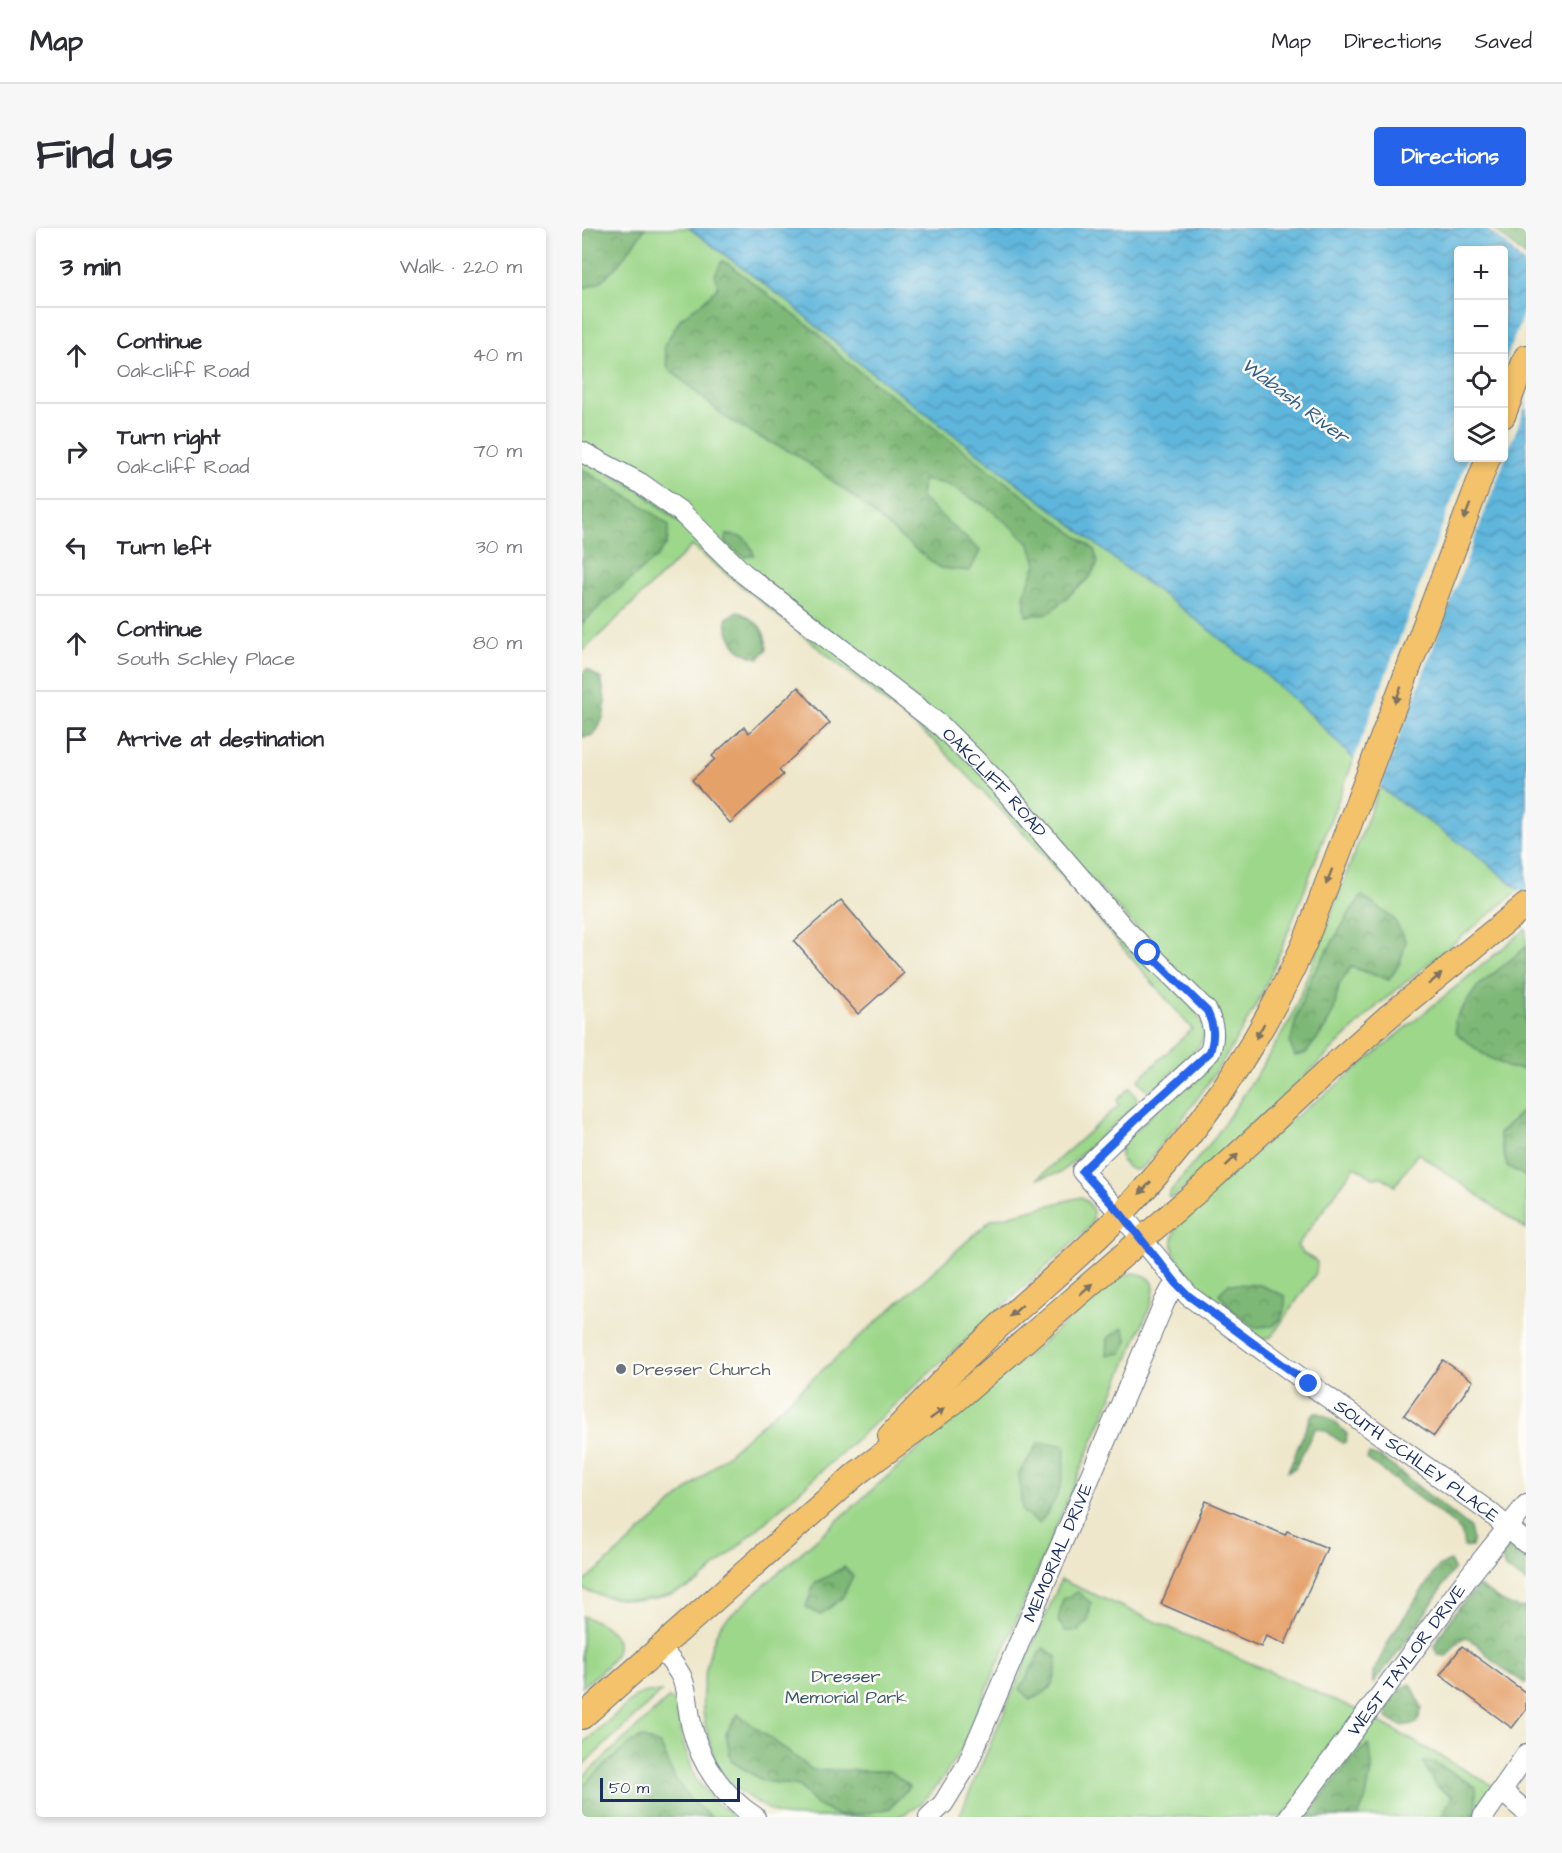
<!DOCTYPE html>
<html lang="en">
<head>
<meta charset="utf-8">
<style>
	:root { --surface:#fff; --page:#f7f7f7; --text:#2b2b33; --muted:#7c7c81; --line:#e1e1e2; --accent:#2563eb }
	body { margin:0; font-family:"Architects Daughter",sans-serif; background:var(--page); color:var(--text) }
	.controls { position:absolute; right:18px; top:18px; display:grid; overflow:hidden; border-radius:6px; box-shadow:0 3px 9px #0003 }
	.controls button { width:54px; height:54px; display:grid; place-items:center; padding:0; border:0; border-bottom:2px solid var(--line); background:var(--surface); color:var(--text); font:30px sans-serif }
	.scale { position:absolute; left:18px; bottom:15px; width:140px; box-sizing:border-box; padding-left:6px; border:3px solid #1b2f5e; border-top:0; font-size:16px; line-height:21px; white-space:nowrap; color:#1b2f5e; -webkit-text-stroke:4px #fdfcf7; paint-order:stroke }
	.stop { position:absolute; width:18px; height:18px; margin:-14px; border:4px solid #2563eb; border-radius:50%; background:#fff }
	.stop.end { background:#2563eb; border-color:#fff; box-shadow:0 2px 6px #0008 }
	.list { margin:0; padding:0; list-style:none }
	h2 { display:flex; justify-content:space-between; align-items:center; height:78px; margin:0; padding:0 24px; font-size:26px }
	h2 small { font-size:20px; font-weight:400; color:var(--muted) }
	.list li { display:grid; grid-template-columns:39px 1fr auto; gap:18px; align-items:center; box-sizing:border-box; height:96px; padding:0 24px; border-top:2px solid var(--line) }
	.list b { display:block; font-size:22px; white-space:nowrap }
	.list p { margin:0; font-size:20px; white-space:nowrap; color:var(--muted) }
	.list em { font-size:20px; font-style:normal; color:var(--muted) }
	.icon { flex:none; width:33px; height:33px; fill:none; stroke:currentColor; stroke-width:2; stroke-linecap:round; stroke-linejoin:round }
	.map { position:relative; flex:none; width:944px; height:1589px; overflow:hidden; border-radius:6px }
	header { display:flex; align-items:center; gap:36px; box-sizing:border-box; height:84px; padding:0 30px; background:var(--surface); border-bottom:2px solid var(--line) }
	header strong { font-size:28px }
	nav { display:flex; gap:33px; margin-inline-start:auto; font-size:21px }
	.intro { display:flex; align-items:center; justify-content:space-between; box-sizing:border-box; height:144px; padding:0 36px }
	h1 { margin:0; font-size:42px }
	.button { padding:15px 27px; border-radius:6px; background:var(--accent); color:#fff; font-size:21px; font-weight:700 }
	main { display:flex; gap:36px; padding:0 36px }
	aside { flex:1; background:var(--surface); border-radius:6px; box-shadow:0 3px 9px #0003 }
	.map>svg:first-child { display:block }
	.green { fill:#9dd78a; stroke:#5c8374; stroke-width:1.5 }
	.forest { fill:url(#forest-crowns); stroke:#4c746a; stroke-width:1.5 }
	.water { fill:url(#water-waves); stroke:#3d729d; stroke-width:1.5; fill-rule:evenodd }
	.pier { fill:#eee7cb }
	.building { fill:#e5a16a }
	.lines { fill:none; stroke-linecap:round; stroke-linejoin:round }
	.minor-casing { stroke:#656f84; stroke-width:22 }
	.major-casing { stroke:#656f84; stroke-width:26 }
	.minor { stroke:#fff; stroke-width:20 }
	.major { stroke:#f3c26a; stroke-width:24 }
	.oneway { fill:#7c7163 }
	.route { stroke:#2563eb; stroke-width:8 }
	.worship-dot { fill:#6b7280; stroke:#fdfcf7; stroke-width:2 }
	.labels { text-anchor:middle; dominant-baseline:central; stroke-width:5; stroke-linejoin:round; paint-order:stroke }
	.street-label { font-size:18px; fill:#1b2f5e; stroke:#fdfcf7 }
	.worship-label { font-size:18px; fill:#5b616d; stroke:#fdfcf7; text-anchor:start }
	.park-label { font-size:18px; fill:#3c5969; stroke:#fdfcf7 }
	.water-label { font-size:20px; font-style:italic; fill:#335e8a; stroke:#fdfcf7 }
</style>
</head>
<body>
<header>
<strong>Map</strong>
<nav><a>Map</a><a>Directions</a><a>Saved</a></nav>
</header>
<div class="intro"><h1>Find us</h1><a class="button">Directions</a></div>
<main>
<aside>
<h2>3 min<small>Walk · 220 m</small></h2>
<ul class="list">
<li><svg class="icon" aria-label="ahead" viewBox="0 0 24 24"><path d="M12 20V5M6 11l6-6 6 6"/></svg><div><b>Continue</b><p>Oakcliff Road</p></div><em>40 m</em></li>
<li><svg class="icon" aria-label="right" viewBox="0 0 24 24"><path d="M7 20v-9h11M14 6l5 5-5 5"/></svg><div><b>Turn right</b><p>Oakcliff Road</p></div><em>70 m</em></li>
<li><svg class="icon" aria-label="left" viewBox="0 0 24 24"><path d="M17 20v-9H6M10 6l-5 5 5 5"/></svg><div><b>Turn left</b></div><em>30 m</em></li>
<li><svg class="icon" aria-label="ahead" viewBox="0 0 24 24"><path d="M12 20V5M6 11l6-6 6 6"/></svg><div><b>Continue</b><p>South Schley Place</p></div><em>80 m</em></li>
<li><svg class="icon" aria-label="arrive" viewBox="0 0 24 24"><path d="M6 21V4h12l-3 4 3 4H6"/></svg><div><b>Arrive at destination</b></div></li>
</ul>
</aside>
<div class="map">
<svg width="944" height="1589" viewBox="0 0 944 1589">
	<defs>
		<pattern id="forest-crowns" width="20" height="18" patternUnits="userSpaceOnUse" patternTransform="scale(1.5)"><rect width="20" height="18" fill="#7eb876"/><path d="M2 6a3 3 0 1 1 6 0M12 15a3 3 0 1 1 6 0" fill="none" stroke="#669664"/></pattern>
		<pattern id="water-waves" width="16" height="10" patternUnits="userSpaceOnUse" patternTransform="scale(1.5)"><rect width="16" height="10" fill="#5fb6dc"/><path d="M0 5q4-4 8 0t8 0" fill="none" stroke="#4e94b6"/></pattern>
	</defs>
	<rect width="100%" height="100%" fill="#fdfcf7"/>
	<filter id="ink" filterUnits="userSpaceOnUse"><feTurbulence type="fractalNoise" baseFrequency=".0167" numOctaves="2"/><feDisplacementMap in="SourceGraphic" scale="12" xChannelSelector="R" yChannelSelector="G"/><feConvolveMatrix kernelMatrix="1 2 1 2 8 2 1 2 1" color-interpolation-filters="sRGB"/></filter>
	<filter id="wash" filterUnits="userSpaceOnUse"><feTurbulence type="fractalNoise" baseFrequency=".008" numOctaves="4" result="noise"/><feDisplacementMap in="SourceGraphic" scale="24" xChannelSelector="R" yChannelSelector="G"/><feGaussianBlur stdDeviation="1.35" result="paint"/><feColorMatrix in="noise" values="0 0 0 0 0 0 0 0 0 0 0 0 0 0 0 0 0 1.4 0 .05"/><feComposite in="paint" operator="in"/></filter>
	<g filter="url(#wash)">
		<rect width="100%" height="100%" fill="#eee7cb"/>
		<g class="green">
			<path d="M 0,0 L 107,0 L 209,76 L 271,130 L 492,298 L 541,338 L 606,385 L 684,447 L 734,492 L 772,531 C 754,578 736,624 719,671 C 704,709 690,748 670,784 C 644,831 613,877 578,918 C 573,925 565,938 557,941 C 547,945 539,934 539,926 C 539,921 541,917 543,913 L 639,817 C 644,789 626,779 609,759 L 366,496 L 0,219 Z"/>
			<path d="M 0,230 L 58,263 L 352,501 L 406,550 L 613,781 L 621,797 L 622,805 L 618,817 L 574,860 L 567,863 L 556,852 L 610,801 L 453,617 L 354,515 L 110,318 L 0,424 Z"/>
			<path d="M 798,558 L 805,565 L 893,625 L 937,662 L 797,776 L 714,857 L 592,969 L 588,970 L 586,968 L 591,960 L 631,912 L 671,853 L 709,791 Z"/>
			<path d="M 944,701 L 944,1001 L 836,925 L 813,958 L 800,949 L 791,950 L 773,938 L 715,1018 L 721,1025 L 735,1034 L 734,1045 L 689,1109 L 680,1112 C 668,1104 654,1095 643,1085 C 628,1072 595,1041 591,1021 C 589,1009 593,1000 600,991 L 705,895 L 751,860 Z"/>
			<path d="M 548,860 L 555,871 L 555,876 L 478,945 L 456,950 L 537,877 L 535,872 Z"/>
			<path d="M 499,969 C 512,977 515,989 506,1001 L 117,1354 C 77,1376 42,1377 0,1361 L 0,1356 L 409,992 Z"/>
			<path d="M 550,1045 C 580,1047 573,1066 565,1086 L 379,1522 C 362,1548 346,1578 315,1589 C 288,1589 261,1589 233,1589 C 223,1589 211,1589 201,1588 C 184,1581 148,1560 139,1544 C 131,1531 122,1497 121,1482 C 119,1459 127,1413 141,1394 L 326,1230 L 534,1051 Z"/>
			<path d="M 479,1352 L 780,1484 L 701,1589 L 377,1589 Z"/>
			<path d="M 0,1388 C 17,1393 46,1407 31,1430 C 24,1441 10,1450 0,1459 Z"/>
			<path d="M 63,1464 L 79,1464 L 0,1538 L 0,1516 L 56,1467 Z"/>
			<path d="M 87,1470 L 94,1475 L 101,1514 L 114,1552 L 135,1576 L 155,1589 L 0,1589 L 0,1550 Z"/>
			<path d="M 787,1488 L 915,1560 L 895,1589 L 713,1589 Z"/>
		</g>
		<g class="forest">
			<path d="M 0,0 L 63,0 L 37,36 L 18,54 L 0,61 Z"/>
			<path d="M 911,0 L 944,0 L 944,29 Z"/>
			<path d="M 140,33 L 148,37 L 237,106 L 261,131 L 512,321 L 516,334 L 508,349 L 467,385 L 444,388 L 442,367 L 454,336 L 448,317 L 432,301 L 405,279 L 364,256 L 341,252 L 339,270 L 398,323 L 388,343 L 358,340 L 324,314 L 276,272 L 215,227 L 175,208 L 143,189 L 86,140 L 82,118 L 99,90 L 121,74 L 136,59 L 133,47 Z"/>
			<path d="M 0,241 L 63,279 L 87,297 L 85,316 L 75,329 L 23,373 L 0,396 Z"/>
			<path d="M 144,307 C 161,307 166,310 172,327 L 162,329 L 151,322 L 144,315 Z"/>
			<path d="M 156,383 C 175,394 183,398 185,421 L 177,430 C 156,427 145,410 144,391 Z"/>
			<path d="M 5,441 L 19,451 C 25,475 26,486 12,507 L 0,509 L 0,446 Z"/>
			<path d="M 780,668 L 812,691 L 824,714 L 818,735 L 807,752 L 769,739 L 757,757 L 752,782 L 743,800 L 724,825 L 713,828 L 708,816 L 715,787 L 730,748 L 770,681 Z"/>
			<path d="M 944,719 L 944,841 L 927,840 L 901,826 L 874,805 L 873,791 L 895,759 Z"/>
			<path d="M 944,879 L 944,949 L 925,938 L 917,906 Z"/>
			<path d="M 646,1056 L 678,1057 L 703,1068 C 704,1082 701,1089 691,1098 L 673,1099 L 650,1082 L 637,1066 Z"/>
			<path d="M 541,1100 L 546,1113 L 540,1125 L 525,1127 L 526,1110 Z"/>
			<path d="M 733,1184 C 747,1187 755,1196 765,1206 L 764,1214 L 760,1215 L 743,1202 L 733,1200 L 713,1240 L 706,1243 L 729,1188 Z"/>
			<path d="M 456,1215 L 483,1217 C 482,1254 480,1266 457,1296 L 440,1283 L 437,1246 Z"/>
			<path d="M 787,1226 L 800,1230 L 888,1300 L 891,1313 L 890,1319 L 882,1319 L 880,1306 L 873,1297 L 785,1231 Z"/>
			<path d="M 926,1319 L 937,1322 L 944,1328 L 944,1354 L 923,1340 L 918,1326 Z"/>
			<path d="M 868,1333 L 872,1341 C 847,1380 822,1420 791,1455 L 791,1445 L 810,1407 L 856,1339 Z"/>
			<path d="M 262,1339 L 271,1348 L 260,1370 L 238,1387 L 224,1379 L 232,1356 Z"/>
			<path d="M 897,1358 C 910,1367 928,1382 944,1379 L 944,1456 L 912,1434 L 895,1416 L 883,1409 L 876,1414 L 865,1428 L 856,1427 L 852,1418 C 865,1396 878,1374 897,1358 Z"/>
			<path d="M 496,1364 L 509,1375 L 506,1392 L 497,1403 L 483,1403 L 476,1393 L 481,1371 Z"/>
			<path d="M 461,1420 L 475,1429 C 474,1455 472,1462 448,1472 L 438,1461 Z"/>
			<path d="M 829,1456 L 840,1480 L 835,1495 C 820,1499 817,1499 804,1489 C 804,1470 812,1462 829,1456 Z"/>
			<path d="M 156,1486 L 231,1542 L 307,1543 L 328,1558 L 308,1580 L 281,1586 L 257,1588 L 234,1577 L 217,1558 L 181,1553 L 149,1533 L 144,1505 Z"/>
			<path d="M 60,1509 L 79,1518 L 93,1551 L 109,1573 L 129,1589 L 0,1589 L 0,1558 L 47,1516 Z"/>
			<path d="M 786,1516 L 790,1537 L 784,1570 L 776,1589 L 724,1589 L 770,1531 Z"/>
			<path d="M 841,1534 L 852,1534 L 894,1559 L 894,1583 L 890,1589 L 859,1589 L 870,1568 L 854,1558 Z"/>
		</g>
		<path class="water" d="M 107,0 L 902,0 L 923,16 L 944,39 L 944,667 L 893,625 L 805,565 L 734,492 L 684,447 L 606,385 L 541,338 L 492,298 L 271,130 L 209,76 ZM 876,22 L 921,22 L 921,230 L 876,230 Z"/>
		<path class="pier" d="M 944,78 L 944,176 L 797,561 L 771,534 L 886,230 L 921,230 L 922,137 Z"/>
		<g id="blocks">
			<g class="building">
				<path d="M 216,459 L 248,495 L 197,542 L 201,547 L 148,595 L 110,552 L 133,531 L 130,528 L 162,499 L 167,505 Z"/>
				<path d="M 259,672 L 322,745 L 276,786 L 212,713 Z"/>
				<path d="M 861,1132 L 891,1153 L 852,1208 L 822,1187 Z"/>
				<path d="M 624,1273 L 703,1307 L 705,1303 L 745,1320 L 703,1416 L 684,1408 L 679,1419 L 579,1376 Z"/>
				<path d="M 880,1418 L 944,1465 L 944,1482 L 930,1500 L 858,1447 Z"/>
			</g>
		</g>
	</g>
	<g filter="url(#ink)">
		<use href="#blocks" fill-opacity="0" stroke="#656f84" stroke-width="1.5"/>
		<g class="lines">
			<defs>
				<g id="minor">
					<path id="s1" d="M 0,224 L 58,255 L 99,284 L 161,345 L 359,498 L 420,559 L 542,700 L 625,783 C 632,798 633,808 628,824 L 552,893 L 500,943 L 539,986 L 607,1068 L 727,1156 L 906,1283 L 944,1315"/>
					<path d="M 78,1420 C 86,1429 95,1439 100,1450 C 106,1465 106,1484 110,1500 C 119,1536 142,1569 173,1589"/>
					<path d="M 920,1563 L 944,1584"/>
					<path id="s2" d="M 347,1589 L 361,1576 L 385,1537 L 583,1073 L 589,1062 L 595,1056"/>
					<path id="s3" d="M 707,1589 L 888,1347 L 944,1277"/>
					<path d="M 901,1589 L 944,1527"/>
				</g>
				<g id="major">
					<path d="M 921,188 L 944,129"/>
					<path d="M 308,1208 C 343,1170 379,1134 417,1098 C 458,1061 502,1025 541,984 C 617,905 678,815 723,714 L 906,230"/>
					<path d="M 0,1489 L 274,1246 L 372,1174 L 626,954 L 752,837 L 807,788 L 944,677"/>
				</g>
			</defs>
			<use href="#minor" class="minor-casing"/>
			<use href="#major" class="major-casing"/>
			<use href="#minor" class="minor"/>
			<use href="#major" class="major"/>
		</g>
		<defs><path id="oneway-solid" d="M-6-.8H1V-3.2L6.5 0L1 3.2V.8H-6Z" transform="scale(1.5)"/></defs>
		<g class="oneway">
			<use href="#oneway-solid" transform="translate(885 284) rotate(111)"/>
			<use href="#oneway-solid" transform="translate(816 467) rotate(111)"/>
			<use href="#oneway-solid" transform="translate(747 649) rotate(111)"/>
			<use href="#oneway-solid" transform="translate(853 751) rotate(-39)"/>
			<use href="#oneway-solid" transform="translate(678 803) rotate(119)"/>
			<use href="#oneway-solid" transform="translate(650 932) rotate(-43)"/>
			<use href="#oneway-solid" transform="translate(563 960) rotate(133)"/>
			<use href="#oneway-solid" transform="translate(504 1061) rotate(-41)"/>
			<use href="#oneway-solid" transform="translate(434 1083) rotate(138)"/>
			<use href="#oneway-solid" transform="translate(355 1186) rotate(-36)"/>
		</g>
	</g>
	<g class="lines" filter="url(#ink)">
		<path class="route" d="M 566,725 L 625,783 C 632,798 633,808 628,824 L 552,893 L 500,943 L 539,986 L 595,1056 L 607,1068 L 727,1156"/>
	</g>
	<circle class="worship-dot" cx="39" cy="1141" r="6"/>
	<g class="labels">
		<g class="street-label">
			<text stroke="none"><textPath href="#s1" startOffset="531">OAKCLIFF ROAD</textPath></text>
			<text stroke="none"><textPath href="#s1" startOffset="1506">SOUTH SCHLEY PLACE</textPath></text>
			<text stroke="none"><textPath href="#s2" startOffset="296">MEMORIAL DRIVE</textPath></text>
			<text stroke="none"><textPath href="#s3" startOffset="196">WEST TAYLOR DRIVE</textPath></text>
		</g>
		<g class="worship-label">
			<text x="51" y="1141">Dresser Church</text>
		</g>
		<g class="park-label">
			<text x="264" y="1448">Dresser<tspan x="264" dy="21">Memorial Park</tspan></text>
		</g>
		<g class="water-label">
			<text transform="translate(713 173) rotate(37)">Wabash River</text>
		</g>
	</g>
</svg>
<div class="controls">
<button>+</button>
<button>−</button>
<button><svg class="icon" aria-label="locate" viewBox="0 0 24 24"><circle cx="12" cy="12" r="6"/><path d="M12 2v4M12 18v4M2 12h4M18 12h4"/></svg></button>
<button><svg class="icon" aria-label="layers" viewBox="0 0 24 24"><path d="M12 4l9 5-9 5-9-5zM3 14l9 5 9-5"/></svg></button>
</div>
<div class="scale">50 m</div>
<div class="stop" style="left:566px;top:725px"></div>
<div class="stop end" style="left:727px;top:1156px"></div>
</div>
</main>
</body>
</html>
